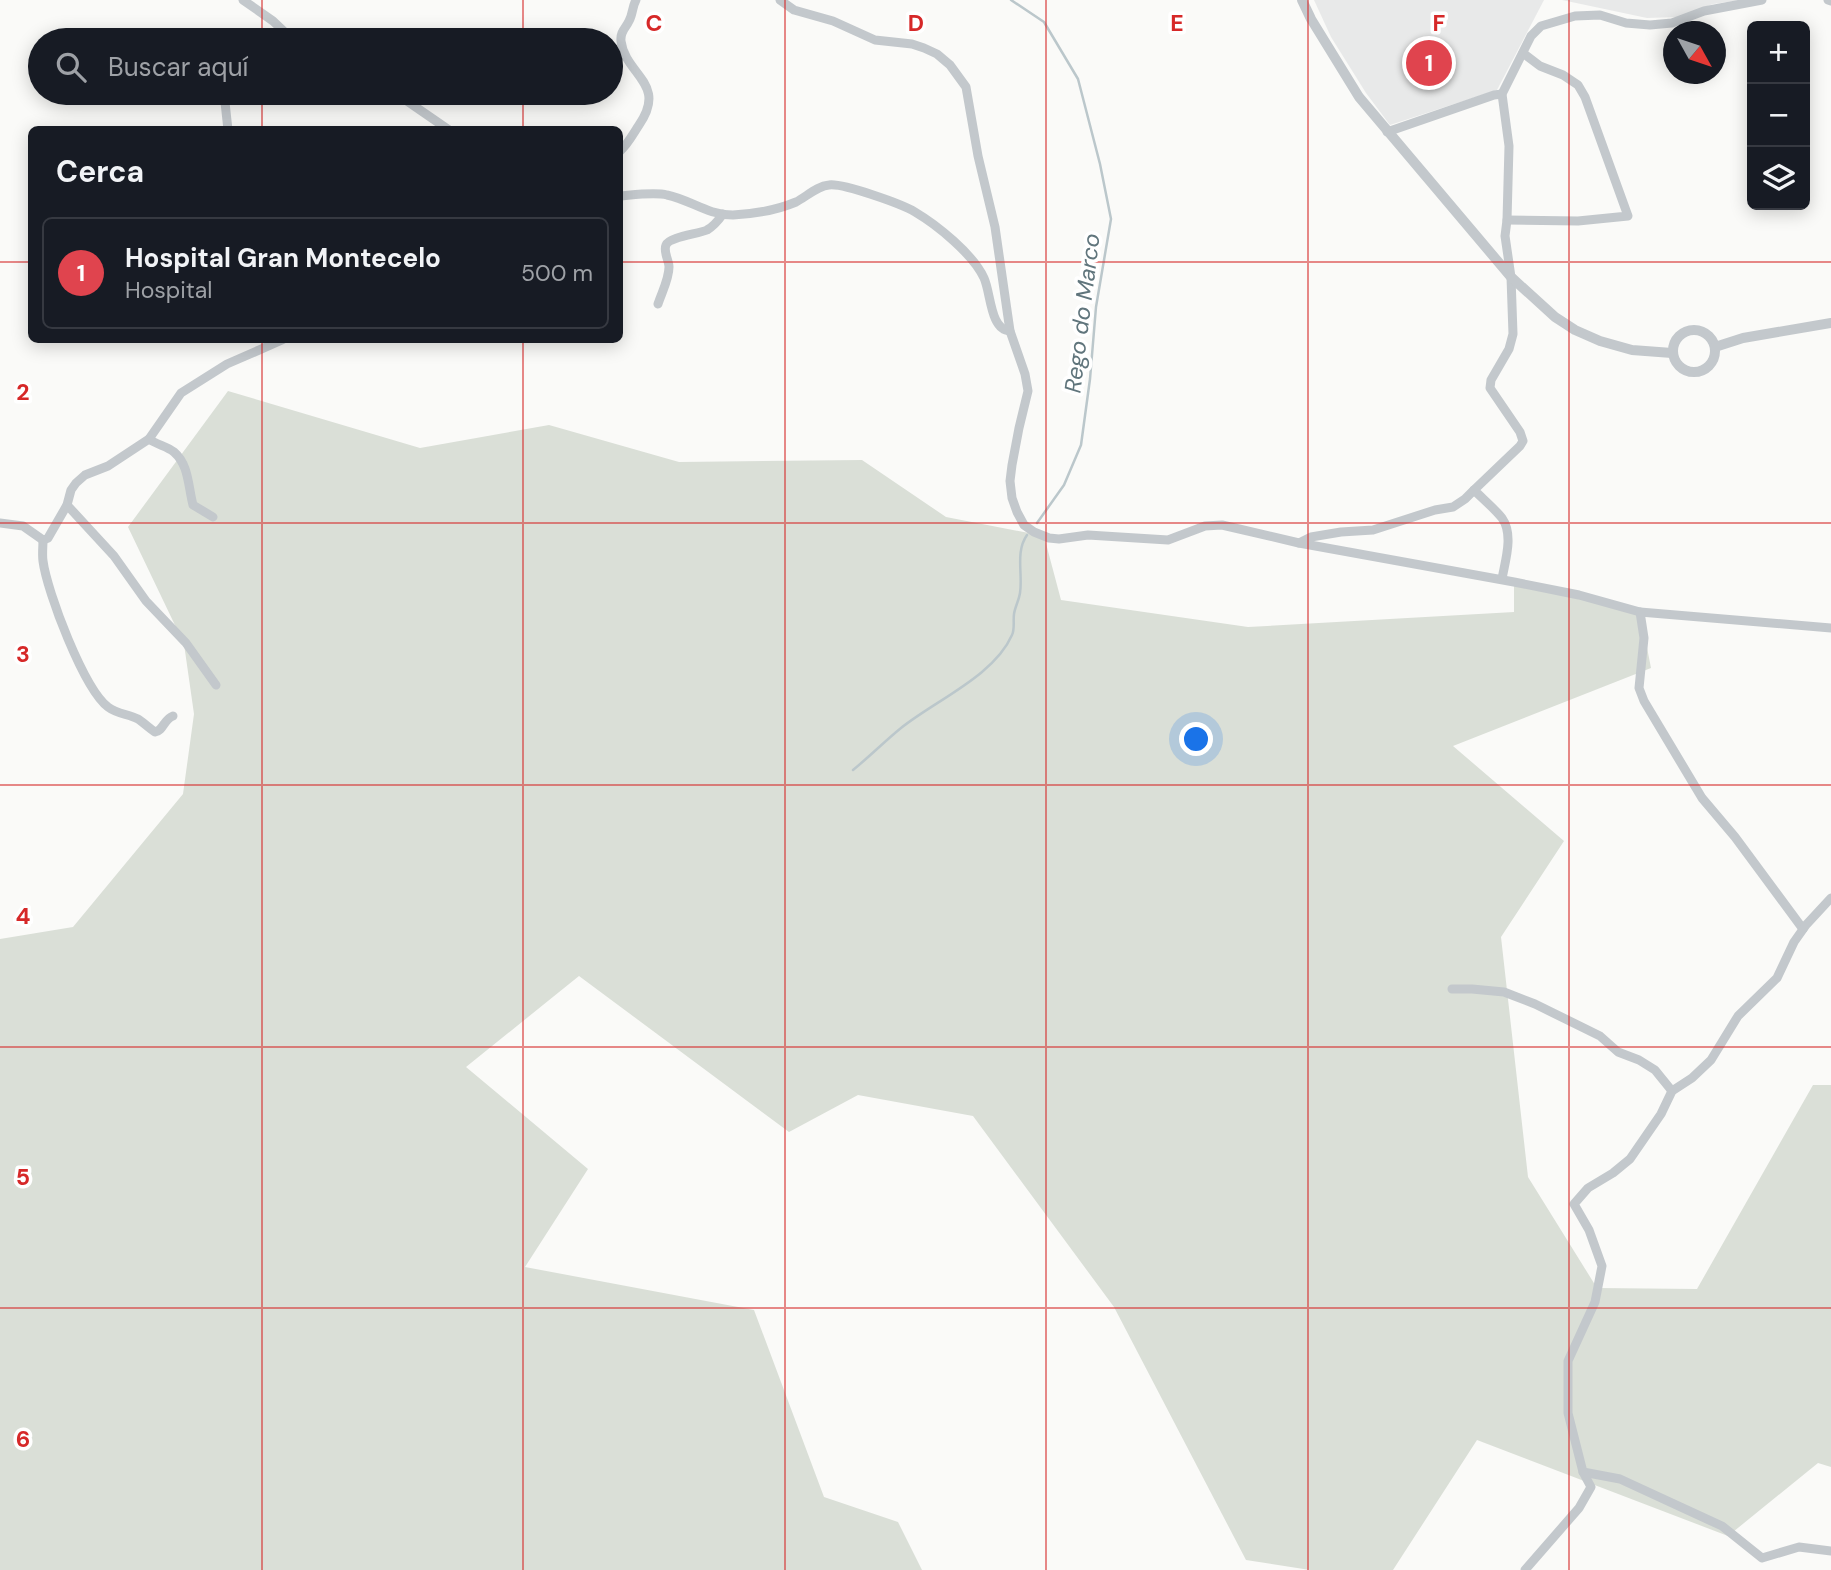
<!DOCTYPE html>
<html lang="es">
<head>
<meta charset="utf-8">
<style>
	:root { --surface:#171b24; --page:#242831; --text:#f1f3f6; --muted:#9ea1a6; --line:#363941; --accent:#e4572e }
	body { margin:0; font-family:"DM Sans",sans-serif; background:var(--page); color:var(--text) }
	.controls { position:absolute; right:21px; top:21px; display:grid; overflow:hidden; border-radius:10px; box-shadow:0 4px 18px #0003 }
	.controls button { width:63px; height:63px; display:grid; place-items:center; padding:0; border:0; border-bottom:2px solid var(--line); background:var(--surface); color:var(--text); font:35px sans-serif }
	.compass { position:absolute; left:1663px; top:21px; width:63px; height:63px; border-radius:50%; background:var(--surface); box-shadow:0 4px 18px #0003; rotate:130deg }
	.you { position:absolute; left:1197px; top:740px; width:24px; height:24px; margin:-18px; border:5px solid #fff; border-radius:50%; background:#1a73e8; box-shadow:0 0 0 10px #1a73e833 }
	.badge { display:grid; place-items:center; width:46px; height:46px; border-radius:50%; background:var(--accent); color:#fff; font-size:23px; font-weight:700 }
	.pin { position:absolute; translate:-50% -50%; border:4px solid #fff; box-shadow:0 2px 7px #0006 }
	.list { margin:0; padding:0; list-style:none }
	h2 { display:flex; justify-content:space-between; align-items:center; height:91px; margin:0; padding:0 28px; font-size:30px }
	h2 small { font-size:23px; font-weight:400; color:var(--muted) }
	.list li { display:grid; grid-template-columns:46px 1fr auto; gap:21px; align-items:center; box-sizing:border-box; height:112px; margin:0 14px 14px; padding:0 14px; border:2px solid var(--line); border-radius:10px }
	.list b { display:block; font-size:26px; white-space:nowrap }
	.list p { margin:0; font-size:23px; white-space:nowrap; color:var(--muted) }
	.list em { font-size:23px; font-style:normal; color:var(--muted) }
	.icon { flex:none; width:38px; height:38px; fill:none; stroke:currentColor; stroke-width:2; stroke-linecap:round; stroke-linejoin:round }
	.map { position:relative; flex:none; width:1831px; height:1570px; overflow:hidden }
	.search { position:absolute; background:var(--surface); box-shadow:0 4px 18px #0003; left:28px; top:28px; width:595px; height:77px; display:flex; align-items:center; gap:18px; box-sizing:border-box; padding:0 24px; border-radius:38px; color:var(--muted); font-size:26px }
	.panel { position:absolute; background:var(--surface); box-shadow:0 4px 18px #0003; left:28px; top:126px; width:595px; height:217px; border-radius:10px }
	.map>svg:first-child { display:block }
	.built { fill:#e8e9e9 }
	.green { fill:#dadfd7 }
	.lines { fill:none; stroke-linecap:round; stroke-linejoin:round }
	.stream { stroke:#bbc7cb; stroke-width:2.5 }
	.minor { stroke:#c3c8cc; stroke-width:9 }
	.tertiary { stroke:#c3c8cc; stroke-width:10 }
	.grid { fill:none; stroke:#d62828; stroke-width:2; stroke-opacity:0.55 }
	.labels { text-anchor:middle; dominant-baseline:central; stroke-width:7; stroke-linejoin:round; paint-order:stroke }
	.water-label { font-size:23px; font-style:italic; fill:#60757c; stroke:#fff }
	.grid-label { font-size:23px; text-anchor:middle; font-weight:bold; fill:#d62828; stroke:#fff; stroke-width:7; stroke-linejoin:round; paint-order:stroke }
</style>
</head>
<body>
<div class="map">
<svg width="1831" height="1570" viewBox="0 0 1831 1570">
	<rect width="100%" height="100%" fill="#fafaf8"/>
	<g class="built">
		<path d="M 1314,0 L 1544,0 L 1497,90 L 1390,125 L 1366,93 L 1331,37 Z"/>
		<path d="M 1562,0 L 1742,0 L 1713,4 L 1678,17 L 1647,18 Z"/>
	</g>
	<path class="green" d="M 228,391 L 420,448 L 549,425 L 679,462 L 862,460 L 946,517 L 1044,536 L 1061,600 L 1248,627 L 1514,612 L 1514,582 L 1640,612 L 1651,668 L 1453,746 L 1564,841 L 1501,937 L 1528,1177 L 1597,1288 L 1697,1289 L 1813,1085 L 1831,1085 L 1831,1467 L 1818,1463 L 1728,1536 L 1477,1440 L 1393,1570 L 1310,1570 L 1246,1560 L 1114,1307 L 973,1116 L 858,1095 L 789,1132 L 579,976 L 466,1067 L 588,1169 L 525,1267 L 754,1310 L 824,1497 L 898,1522 L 922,1570 L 0,1570 L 0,939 L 73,927 L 183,794 L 194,714 L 184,644 L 128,527 Z"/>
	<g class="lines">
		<g class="stream">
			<path d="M 1011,0 L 1044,22 L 1078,79 L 1100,164 L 1111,219 L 1096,307 L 1090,379 L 1081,445 L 1064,485 L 1037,523"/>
			<path d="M 853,770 C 869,757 885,741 901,728 C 936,700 994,676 1012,635 C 1015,629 1013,621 1014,614 C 1015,607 1019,600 1020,593 C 1023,574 1015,552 1027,535"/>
		</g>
		<g class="minor">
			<path d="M 243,0 L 273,21 L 293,40"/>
			<path d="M 780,0 L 794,10 L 833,21 L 875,40 L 912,44 L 924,48 L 937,54 L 950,65 L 966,87 L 978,156 L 995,227 L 1010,331 L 1025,374 L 1028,391 L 1019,428 L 1012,465 L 1010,481 L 1012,498 L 1017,512 L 1024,525 L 1034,532 L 1049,538 L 1059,539 L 1088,535 L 1168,540 L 1205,526 L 1222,525 L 1299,543 L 1514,582 L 1579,595 L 1640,612 L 1831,628"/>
			<path d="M 1828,0 L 1831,1"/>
			<path d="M 224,93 L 228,130"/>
			<path d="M 385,93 L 407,101 L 449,130"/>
			<path d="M 1387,132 L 1494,95 L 1502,94"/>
			<path d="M 620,151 C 628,144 633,134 639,125 C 668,83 625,75 621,41 C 620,31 626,28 629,21 C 633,14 632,7 636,0"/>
			<path d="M 620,196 C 633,195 655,192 667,195 C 691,200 707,215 733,215 C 753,214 777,210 796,202 C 806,197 817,186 829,185 C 843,183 902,204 915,212 C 937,225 973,254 984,278 C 991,293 990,330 1010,331"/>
			<path d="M 1507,220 L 1578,221 L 1628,216 L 1585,97 L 1578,85 L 1563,75 L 1540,66 L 1523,53"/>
			<path d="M 658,304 C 662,292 669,279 669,267 C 669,260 663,252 666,245 C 669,237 698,234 707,230 C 714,226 718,221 723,214"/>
			<path d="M 149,439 C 157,445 167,446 174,452 C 189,465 188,486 193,505 L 213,517"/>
			<path d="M 67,505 L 114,556 L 146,601 L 186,643 L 216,685"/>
			<path d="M 0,523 L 23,526 L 43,540 L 48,538 L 67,505 L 71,490 L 76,483 L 85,475 L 108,466 L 149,439 L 181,393 L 227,364 L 282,340"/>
			<path d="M 43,540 C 43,547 42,554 43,561 C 47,592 84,689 108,707 C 117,714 128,714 138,719 C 144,723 149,728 155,732 C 163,731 164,719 173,716"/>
			<path d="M 1299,543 L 1311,537 L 1341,532 L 1373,530 L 1435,510 L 1453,507 L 1465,499 L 1474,490"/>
			<path d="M 1502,579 C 1505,561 1514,535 1502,518 C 1494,508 1483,499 1474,490 L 1520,446 L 1523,441 L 1520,432 L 1490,388 L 1491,380 L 1509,349 L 1513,334 L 1511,277 L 1505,236 L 1507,220 L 1509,146 L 1502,94 L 1531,36 L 1541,26 L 1575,16 L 1600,15 L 1626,23 L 1650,25 L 1672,23 L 1704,11 L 1762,0"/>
			<path d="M 1640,612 L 1644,638 L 1639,688 L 1644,701 L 1702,798 L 1735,837 L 1803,929"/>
			<path d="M 1452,989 L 1472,989 L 1504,992 L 1535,1004 L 1600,1036 L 1618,1052 L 1639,1060 L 1655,1070 L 1672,1091"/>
			<path d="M 1583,1472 L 1620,1479 L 1722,1526 L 1762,1558 L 1799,1547 L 1831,1551"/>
			<path d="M 1525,1570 L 1579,1508 L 1591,1487 L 1583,1472 L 1568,1413 L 1568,1361 L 1595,1302 L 1602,1266 L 1589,1230 L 1574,1204 L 1588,1188 L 1613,1173 L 1630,1159 L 1661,1114 L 1672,1091 L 1692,1078 L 1711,1060 L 1738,1016 L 1777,978 L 1794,942 L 1806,925 L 1831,898"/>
		</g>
		<g class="tertiary">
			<path d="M 1302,0 L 1311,19 L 1359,97 L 1511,277 L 1555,317 L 1575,330 L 1600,341 L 1632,350 L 1672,353"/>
			<circle cx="1694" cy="351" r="21"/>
			<path d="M 1715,347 L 1743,338 L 1831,323"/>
		</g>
	</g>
	<path class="grid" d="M 262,0 L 262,40M 523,0 L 523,40M 785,0 L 785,1570M 1046,0 L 1046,1570M 1308,0 L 1308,1570M 1569,0 L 1569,1570M 262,93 L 262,130M 523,93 L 523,130M 0,262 L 32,262M 620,262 L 1831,262M 262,340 L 262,1570M 523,340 L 523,1570M 0,523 L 1831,523M 0,785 L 1831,785M 0,1047 L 1831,1047M 0,1308 L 1831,1308"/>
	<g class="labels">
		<g class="water-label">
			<text transform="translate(1082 313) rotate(-83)">Rego do Marco</text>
		</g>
	</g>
	<g class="grid-label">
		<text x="654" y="31">C</text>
		<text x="916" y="31">D</text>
		<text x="1177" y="31">E</text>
		<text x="1439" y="31">F</text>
		<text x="23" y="400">2</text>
		<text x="23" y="662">3</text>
		<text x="23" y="924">4</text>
		<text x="23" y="1185">5</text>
		<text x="23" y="1447">6</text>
	</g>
</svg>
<div class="controls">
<button>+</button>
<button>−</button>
<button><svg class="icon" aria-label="layers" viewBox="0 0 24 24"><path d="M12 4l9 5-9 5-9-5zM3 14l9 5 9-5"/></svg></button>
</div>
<svg class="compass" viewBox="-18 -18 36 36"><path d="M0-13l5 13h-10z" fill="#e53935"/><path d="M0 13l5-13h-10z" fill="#9ea1a6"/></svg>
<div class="you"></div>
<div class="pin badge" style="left:1429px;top:63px;background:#e0444e">1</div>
<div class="search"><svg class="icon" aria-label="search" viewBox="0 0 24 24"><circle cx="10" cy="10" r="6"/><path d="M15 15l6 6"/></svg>Buscar aquí</div>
<section class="panel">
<h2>Cerca<small></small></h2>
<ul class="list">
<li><span class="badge" style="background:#e0444e">1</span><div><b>Hospital Gran Montecelo</b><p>Hospital</p></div><em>500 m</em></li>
</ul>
</section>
</div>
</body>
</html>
